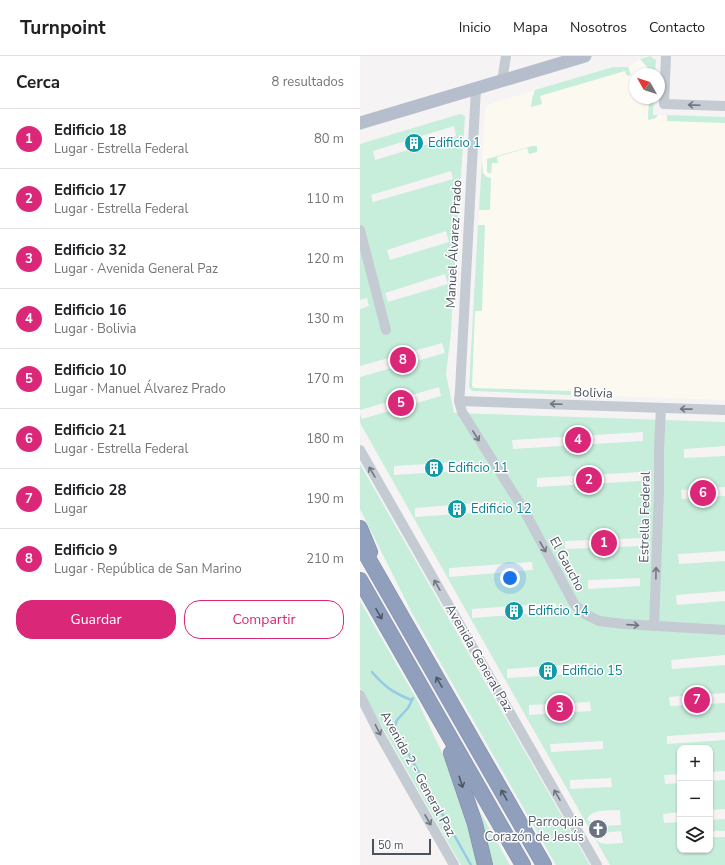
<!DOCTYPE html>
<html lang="es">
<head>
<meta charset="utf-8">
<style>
	:root { --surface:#fff; --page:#f6f6f6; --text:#202124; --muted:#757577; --line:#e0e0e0; --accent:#db2777 }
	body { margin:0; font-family:"Nunito Sans",sans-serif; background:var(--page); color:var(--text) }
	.controls { position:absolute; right:12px; bottom:12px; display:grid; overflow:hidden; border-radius:8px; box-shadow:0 1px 3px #0004 }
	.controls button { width:36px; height:36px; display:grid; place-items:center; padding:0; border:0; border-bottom:1px solid var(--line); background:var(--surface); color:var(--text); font:20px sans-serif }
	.compass { position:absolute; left:269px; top:12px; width:36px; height:36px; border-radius:50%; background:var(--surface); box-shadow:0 1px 3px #0004; rotate:309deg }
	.scale { position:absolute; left:12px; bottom:10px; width:59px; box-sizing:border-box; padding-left:4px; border:2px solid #4c535f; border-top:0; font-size:11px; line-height:14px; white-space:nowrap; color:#4c535f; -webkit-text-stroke:3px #fff; paint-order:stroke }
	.you { position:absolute; left:150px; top:522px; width:14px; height:14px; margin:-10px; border:3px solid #fff; border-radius:50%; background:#1a73e8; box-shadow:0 0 0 6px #1a73e833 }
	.badge { display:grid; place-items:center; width:26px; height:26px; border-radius:50%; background:var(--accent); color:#fff; font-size:13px; font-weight:700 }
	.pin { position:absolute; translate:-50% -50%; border:2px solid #fff; box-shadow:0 1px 4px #0006 }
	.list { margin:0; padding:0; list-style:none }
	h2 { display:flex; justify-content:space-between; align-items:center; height:52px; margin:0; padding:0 16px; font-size:17px }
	h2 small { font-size:13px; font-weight:400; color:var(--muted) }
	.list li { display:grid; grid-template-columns:26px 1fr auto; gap:12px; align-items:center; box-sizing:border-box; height:60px; padding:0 16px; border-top:1px solid var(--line) }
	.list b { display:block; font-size:15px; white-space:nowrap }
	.list p { margin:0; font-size:13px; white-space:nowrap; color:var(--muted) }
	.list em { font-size:13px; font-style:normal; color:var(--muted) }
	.actions { display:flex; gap:8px; padding:12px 16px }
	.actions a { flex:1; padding:9px 0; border:1px solid var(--accent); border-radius:16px; text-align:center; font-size:14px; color:var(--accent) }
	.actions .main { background:var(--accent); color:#fff }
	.icon { flex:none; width:22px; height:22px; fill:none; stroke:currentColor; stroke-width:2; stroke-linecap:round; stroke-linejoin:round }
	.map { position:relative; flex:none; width:365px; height:809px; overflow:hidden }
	header { display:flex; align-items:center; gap:24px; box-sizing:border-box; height:56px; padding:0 20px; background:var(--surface); border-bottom:1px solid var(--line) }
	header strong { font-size:19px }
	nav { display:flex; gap:22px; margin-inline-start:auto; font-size:14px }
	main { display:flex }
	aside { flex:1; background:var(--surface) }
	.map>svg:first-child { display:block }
	.commercial { fill:#fcfaf0 }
	.green { fill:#c7eddb; fill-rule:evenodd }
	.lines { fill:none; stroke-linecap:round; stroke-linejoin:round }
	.stream { stroke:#99cae5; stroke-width:2.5 }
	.highway-casing { stroke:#7b8aa8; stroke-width:16 }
	.minor { stroke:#c5cbd2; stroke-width:10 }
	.major { stroke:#b6bece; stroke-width:13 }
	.highway { stroke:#909fbc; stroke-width:15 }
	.oneway { stroke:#707782 }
	.oneway2 { stroke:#4f5764 }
	.labels { text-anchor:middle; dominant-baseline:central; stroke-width:3; stroke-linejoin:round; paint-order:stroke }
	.culture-label { font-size:13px; fill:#0d838f; stroke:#fff; text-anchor:start }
	.street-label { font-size:13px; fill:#4c535f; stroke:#fff }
	.worship-label { font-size:13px; fill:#5b616d; stroke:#fff; text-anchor:end }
</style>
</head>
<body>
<header>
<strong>Turnpoint</strong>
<nav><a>Inicio</a><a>Mapa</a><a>Nosotros</a><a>Contacto</a></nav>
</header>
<main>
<aside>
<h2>Cerca<small>8 resultados</small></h2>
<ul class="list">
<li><span class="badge">1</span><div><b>Edificio 18</b><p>Lugar · Estrella Federal</p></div><em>80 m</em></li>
<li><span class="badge">2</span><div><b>Edificio 17</b><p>Lugar · Estrella Federal</p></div><em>110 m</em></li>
<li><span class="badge">3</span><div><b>Edificio 32</b><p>Lugar · Avenida General Paz</p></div><em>120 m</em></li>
<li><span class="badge">4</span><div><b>Edificio 16</b><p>Lugar · Bolivia</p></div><em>130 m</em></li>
<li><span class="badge">5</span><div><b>Edificio 10</b><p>Lugar · Manuel Álvarez Prado</p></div><em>170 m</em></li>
<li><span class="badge">6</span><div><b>Edificio 21</b><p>Lugar · Estrella Federal</p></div><em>180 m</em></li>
<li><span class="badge">7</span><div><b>Edificio 28</b><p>Lugar</p></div><em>190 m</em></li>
<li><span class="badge">8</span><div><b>Edificio 9</b><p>Lugar · República de San Marino</p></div><em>210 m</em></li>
</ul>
<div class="actions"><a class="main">Guardar</a><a>Compartir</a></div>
</aside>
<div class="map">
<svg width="365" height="809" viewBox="0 0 365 809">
	<rect width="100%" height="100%" fill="#f5f3f3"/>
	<path class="commercial" d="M 290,0 L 296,4 L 295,18 L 275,18 L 275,42 L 294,42 L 294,59 L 365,61 L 365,344 L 112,335 L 109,331 L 125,53 L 130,48 L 253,11 L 268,11 L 280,3 Z"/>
	<g class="green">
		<path d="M 290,0 L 296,4 L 295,18 L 289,18 L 287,11 L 280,3 Z"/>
		<path d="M 253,11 L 268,11 L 271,19 L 267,20 L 265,15 L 180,40 L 182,48 L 171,51 L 172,43 L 175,34 Z"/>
		<path d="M 289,42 L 294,42 L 293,59 L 298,59 L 296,62 L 288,64 Z"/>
		<path d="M 100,58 L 105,60 L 93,235 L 91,277 L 86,318 L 94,357 L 365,366 L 365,390 L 324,393 L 324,402 L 365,400 L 365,431 L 321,434 L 322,443 L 365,440 L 365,495 L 318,498 L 319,508 L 365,505 L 365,535 L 316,539 L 317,549 L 365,545 L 365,599 L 311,604 L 312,613 L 365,609 L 365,637 L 309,641 L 310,650 L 365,647 L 365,676 L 307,680 L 307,688 L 365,684 L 365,715 L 350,716 L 350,692 L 320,692 L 320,718 L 304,719 L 305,728 L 320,727 L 320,756 L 303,758 L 304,767 L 320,766 L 320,794 L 350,794 L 350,781 L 365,781 L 365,809 L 250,809 L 0,367 L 0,358 L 2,363 L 81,340 L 79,331 L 0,354 L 0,321 L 85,297 L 82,287 L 0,310 L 0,253 L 9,250 L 7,242 L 0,244 L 0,88 ZM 94,70 L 96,80 L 15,104 L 13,95 ZM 91,115 L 93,123 L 13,146 L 11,139 ZM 86,175 L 89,186 L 30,204 L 27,194 ZM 85,218 L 88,228 L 28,246 L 25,237 ZM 283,376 L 283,385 L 153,393 L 152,384 ZM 114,405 L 115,414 L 34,419 L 34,410 ZM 281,416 L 281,425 L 177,431 L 177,422 ZM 139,445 L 139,455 L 55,461 L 55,452 ZM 283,482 L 283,490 L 205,493 L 205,485 ZM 172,506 L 173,514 L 89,521 L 89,512 ZM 280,522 L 280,530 L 228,533 L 228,524 ZM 196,547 L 196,556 L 112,562 L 112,553 ZM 229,607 L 230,617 L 147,622 L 147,613 ZM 230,646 L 231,655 L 169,659 L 169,649 ZM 243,685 L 243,693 L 191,696 L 190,688 ZM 251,722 L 252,731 L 210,733 L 210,724 ZM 260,754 L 261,769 L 242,770 L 242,777 L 261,775 L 263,787 C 253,787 240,791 235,782 L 236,777 L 234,777 L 234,768 L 232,768 L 227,763 C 233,752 249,755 260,754 Z"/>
		<path d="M 307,59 L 365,61 L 365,67 L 307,65 Z"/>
		<path d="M 172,90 L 177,90 L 177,96 L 169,98 L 167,92 L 137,101 L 138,107 L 132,107 L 131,118 L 127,116 L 127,103 Z"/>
		<path d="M 122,104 L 123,117 L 127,121 L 131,122 L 130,154 L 119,154 Z"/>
		<path d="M 118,169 L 125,169 L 122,255 L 115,255 L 112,330 L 114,332 L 211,335 L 211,339 L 112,335 L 109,331 Z"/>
		<path d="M 0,408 L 230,809 L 196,809 L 52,557 L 0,453 Z"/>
		<path d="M 0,545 L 57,644 L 87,707 L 102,749 L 115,793 L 118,809 L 101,809 L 0,632 Z"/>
		<path d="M 365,724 L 365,753 L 350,754 L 350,725 Z"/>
		<path d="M 114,745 L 150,809 L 130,809 Z"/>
		<path d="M 365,763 L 365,775 L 350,775 L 350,764 Z"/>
	</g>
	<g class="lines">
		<g class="stream">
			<path d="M 12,616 C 25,631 32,636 51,644"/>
			<path d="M 53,642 L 48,652 L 37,664 L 34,672 L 111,809"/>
		</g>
		<defs>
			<g id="highway">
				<path d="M 0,472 L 10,496"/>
				<path d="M 0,488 L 184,809"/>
				<path d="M 0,524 L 163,809"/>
				<path d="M 91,697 L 115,768 L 125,809"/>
			</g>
		</defs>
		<use href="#highway" class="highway-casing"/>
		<g class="minor">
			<path d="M 306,0 L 304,48 L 365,50"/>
			<path d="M 142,25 L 146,0"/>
			<path d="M 116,32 L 100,334 L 99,345 L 102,356 L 164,454 L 212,544 L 215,549 L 225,558 L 239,565 L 264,568 L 365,574"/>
			<path d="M 0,174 L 26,274"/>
			<path d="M 99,345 L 365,354"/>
			<path d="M 0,394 L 237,809"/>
			<path d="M 294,570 L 299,434 L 299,394 L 301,352"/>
			<path d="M 0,639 L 21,681 L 94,809"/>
		</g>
		<path class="major" d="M 0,67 L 225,0"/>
		<use href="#highway" class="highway"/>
	</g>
	<defs><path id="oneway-shaft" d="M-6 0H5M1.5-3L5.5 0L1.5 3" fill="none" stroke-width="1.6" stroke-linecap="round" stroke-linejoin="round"/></defs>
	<g class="oneway">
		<use href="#oneway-shaft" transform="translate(334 49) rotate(-178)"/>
		<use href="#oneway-shaft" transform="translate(196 348) rotate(-178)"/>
		<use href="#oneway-shaft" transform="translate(326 353) rotate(-179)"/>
		<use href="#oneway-shaft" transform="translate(116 380) rotate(58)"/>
		<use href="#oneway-shaft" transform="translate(12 416) rotate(-120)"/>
		<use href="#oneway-shaft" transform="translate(183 491) rotate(60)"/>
		<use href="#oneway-shaft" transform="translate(296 517) rotate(-89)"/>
		<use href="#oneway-shaft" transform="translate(77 529) rotate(-120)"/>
		<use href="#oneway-shaft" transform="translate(273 569) rotate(4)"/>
		<use href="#oneway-shaft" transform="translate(18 674) rotate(63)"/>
		<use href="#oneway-shaft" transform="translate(197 739) rotate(-120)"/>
		<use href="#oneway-shaft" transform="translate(68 764) rotate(60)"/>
	</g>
	<g class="oneway2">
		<use href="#oneway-shaft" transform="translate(19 558) rotate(60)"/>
		<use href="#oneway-shaft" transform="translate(79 626) rotate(-120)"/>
		<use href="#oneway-shaft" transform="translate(101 726) rotate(72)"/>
		<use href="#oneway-shaft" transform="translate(144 739) rotate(-120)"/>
	</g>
	<defs>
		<symbol id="building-disc" viewBox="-11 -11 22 22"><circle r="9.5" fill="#0f9aa8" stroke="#fff"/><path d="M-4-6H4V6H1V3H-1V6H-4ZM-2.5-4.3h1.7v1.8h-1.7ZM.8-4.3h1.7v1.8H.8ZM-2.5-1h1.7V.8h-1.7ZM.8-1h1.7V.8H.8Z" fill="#fff"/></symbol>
		<symbol id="church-disc" viewBox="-11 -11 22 22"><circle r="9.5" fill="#6b7280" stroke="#fff"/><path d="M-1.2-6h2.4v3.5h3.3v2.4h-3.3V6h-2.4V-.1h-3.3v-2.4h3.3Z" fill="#fff"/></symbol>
	</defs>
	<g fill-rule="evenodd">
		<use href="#building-disc" x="43" y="76" width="22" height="22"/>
		<use href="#building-disc" x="63" y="401" width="22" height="22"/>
		<use href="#building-disc" x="86" y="442" width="22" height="22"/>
		<use href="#building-disc" x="143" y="544" width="22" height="22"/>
		<use href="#building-disc" x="177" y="604" width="22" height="22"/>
		<use href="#church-disc" x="227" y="762" width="22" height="22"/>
	</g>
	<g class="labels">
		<g class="culture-label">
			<text x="68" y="87">Edificio 1</text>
			<text x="88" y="412">Edificio 11</text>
			<text x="111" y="453">Edificio 12</text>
			<text x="168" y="555">Edificio 14</text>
			<text x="202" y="615">Edificio 15</text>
		</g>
		<g class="street-label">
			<text transform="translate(94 188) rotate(-87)">Manuel Álvarez Prado</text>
			<text transform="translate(233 337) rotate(2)">Bolivia</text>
			<text transform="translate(285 461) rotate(-89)">Estrella Federal</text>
			<text transform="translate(207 508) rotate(62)">El Gaucho</text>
			<text transform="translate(119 602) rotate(60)">Avenida General Paz</text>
			<text transform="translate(58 718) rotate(61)">Avenida 2 - General Paz</text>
		</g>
		<g class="worship-label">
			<text x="224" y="766">Parroquia<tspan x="224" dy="15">Corazón de Jesús</tspan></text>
		</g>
	</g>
</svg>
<div class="controls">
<button>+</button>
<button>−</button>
<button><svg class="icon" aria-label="layers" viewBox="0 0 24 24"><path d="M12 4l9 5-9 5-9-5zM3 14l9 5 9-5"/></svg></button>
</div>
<svg class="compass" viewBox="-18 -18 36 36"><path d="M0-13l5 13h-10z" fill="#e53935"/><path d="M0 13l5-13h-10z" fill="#757577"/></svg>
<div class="scale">50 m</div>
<div class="you"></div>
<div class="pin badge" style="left:244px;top:487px">1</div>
<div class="pin badge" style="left:229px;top:424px">2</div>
<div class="pin badge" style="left:200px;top:652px">3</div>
<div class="pin badge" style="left:218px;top:384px">4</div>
<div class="pin badge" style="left:41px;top:347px">5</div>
<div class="pin badge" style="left:343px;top:437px">6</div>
<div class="pin badge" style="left:337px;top:644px">7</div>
<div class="pin badge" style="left:43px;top:304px">8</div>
</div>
</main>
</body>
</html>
